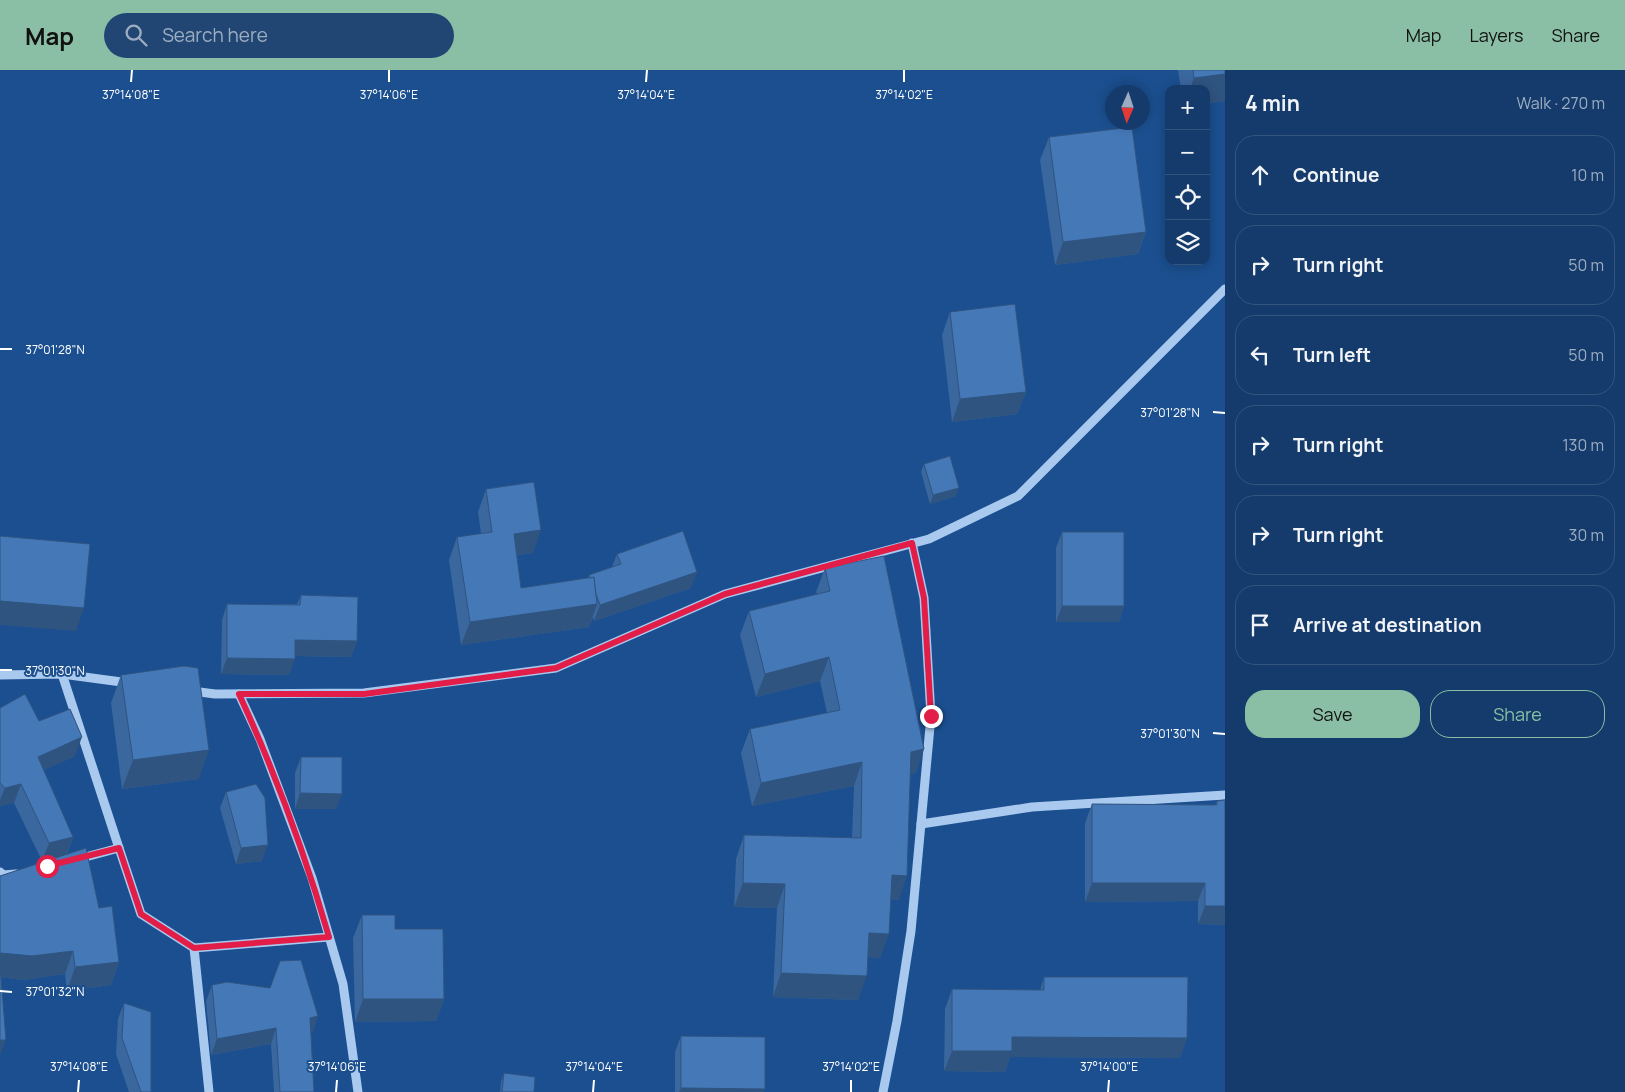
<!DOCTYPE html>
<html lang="en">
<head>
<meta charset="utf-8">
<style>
	:root { --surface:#143b6b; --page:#214673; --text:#f1f3f6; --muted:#9dadc1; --line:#33557e; --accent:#8abfa5 }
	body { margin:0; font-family:Manrope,sans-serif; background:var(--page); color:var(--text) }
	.controls { position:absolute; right:15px; top:15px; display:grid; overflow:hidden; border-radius:10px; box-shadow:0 2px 12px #0003 }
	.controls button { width:45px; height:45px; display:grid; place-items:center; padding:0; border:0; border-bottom:1px solid var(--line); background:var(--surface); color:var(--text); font:25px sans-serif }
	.compass { position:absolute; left:1105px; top:15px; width:45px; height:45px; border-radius:50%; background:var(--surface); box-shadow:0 2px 12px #0003; rotate:183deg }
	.stop { position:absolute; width:15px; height:15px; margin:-11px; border:4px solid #e11d48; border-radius:50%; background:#fff }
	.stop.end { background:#e11d48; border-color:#fff; box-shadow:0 1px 5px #0008 }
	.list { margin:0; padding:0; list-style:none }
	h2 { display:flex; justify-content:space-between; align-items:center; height:65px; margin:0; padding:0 20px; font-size:21px }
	h2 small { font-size:16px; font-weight:400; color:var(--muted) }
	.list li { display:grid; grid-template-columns:32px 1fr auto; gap:15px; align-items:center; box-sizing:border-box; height:80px; margin:0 10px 10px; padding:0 10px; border:1px solid var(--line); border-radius:20px }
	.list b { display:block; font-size:19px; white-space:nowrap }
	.list em { font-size:16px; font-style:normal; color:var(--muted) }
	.actions { display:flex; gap:10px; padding:15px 20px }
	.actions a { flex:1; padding:11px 0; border:1px solid var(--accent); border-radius:20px; text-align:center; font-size:18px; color:var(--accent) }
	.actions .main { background:var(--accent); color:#111 }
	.icon { flex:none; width:28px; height:28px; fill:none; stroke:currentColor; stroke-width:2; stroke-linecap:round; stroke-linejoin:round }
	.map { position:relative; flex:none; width:1225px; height:1022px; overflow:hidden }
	header { display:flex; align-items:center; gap:30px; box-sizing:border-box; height:70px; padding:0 25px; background:var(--accent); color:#111 }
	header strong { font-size:24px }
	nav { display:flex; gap:28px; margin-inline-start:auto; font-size:18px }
	.search { width:350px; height:45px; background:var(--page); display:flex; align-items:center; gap:12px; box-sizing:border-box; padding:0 18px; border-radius:28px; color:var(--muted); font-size:19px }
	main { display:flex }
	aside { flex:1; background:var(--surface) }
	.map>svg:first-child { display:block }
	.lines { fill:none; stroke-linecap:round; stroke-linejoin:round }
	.minor { stroke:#a9c9ee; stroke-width:9 }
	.wall { fill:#3a679d }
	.shaded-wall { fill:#305480 }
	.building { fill:#4478b7; stroke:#305480 }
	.route { stroke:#e11d48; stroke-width:6 }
	.ticks { fill:none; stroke:#fff; stroke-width:2 }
	.ticks-label { font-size:12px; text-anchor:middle; fill:#fff; stroke:#1b4f8f; stroke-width:4; stroke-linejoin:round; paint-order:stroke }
</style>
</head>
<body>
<header>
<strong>Map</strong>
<div class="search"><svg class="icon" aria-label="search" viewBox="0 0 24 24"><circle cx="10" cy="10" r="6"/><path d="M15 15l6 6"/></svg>Search here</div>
<nav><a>Map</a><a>Layers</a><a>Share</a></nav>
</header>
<main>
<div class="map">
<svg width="1225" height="1022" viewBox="0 0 1225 1022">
	<rect width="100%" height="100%" fill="#1b4f8f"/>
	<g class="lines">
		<g class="minor">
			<path d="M 62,604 L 119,778"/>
			<path d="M 0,605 L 62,604 L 129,613"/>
			<path d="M 192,621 L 215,624 L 364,623 L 556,598 L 725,524 L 929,469 L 1018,426 L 1225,219"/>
			<path d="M 239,624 L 260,669 L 312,808 L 343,914 L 358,1022"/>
			<path d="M 921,754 L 1032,737 L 1225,725"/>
			<path d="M 78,789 L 119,778 L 141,844 L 194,878"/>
			<path d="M 0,802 L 3,805 L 16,804"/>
			<path d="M 209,1022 L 194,878 L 329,867"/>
			<path d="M 883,1022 L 897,951 L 911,861 L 931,646 L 924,528 L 912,473"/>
		</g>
	</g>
	<g class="wall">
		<path d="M 1178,0 L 1225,0 L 1225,31 L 1206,34 L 1206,19 L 1181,19 Z"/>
		<path d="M 1049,67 L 1146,162 L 1138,184 L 1055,195 L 1040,90 Z"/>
		<path d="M 950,242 L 1026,322 L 1017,344 L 952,352 L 942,265 Z"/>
		<path d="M 924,394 L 956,426 L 930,434 L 921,402 Z"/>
		<path d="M 486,419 L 533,483 L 517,485 L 521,518 L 588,508 L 589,505 L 612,497 L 617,484 L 691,518 L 594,551 L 593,547 L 589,557 L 461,575 L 449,490 L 457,467 L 481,464 L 478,442 Z"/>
		<path d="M 1062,462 L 1124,536 L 1119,552 L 1056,552 L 1056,478 Z"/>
		<path d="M 825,498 L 916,703 L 910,704 L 899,830 L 891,829 L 880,888 L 868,887 L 858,930 L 773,927 L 777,838 L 734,837 L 736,789 L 744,765 L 852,768 L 854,716 L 752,736 L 741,683 L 750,659 L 827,643 L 820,611 L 756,627 L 740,565 L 749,541 L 817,524 L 816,522 Z"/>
		<path d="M 301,525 L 357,571 L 351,587 L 295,586 L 289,605 L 221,604 L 222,550 L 227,534 L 297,534 Z"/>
		<path d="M 121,605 L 199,709 L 122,719 L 111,633 Z"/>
		<path d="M 0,638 L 39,651 L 75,686 L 43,700 L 73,767 L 67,784 L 99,838 L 119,892 L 111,915 L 67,921 L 65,904 L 23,910 L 1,907 L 0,806 L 51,789 L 42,791 L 14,733 L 0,736 Z"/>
		<path d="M 301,687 L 336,739 L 295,739 L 295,703 Z"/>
		<path d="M 226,722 L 262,791 L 236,794 L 220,738 Z"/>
		<path d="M 1225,730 L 1225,855 L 1198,854 L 1198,831 L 1085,832 L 1085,753 L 1092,734 L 1215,735 L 1217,731 Z"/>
		<path d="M 362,845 L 395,859 L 444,929 L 436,951 L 355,952 L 353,868 Z"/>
		<path d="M 1044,907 L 1187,968 L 1180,988 L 1010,987 L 1005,1002 L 944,1001 L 945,939 L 952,919 L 1040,920 Z"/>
		<path d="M 212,915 L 313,962 L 311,962 L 314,1022 L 274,1022 L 271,974 L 211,985 L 206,931 Z"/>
		<path d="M 124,933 L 151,1022 L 129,1022 L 116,984 L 118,949 Z"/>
		<path d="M 681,966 L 764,1022 L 675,1022 L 675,982 Z"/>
		<path d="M 504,1003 L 534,1022 L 500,1022 L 501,1012 Z"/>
	</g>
	<g class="shaded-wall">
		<path d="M 1225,4 L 1225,31 L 1206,34 L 1206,19 L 1190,19 L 1194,8 Z"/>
		<path d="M 1146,162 L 1138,184 L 1055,195 L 1063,172 Z"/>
		<path d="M 1026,322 L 1017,344 L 952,352 L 960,329 Z"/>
		<path d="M 959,418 L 956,426 L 930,434 L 933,425 Z"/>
		<path d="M 541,460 L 533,483 L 505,486 L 514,464 Z"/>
		<path d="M 697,502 L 691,518 L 594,551 L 600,535 Z"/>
		<path d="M 0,531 L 84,538 L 76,561 L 0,555 Z"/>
		<path d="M 597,534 L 589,557 L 461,575 L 470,552 Z"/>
		<path d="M 1062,536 L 1124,536 L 1119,552 L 1056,552 Z"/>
		<path d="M 295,570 L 357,571 L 351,587 L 290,586 Z"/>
		<path d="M 829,587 L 820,611 L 756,627 L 765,604 Z"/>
		<path d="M 227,588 L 295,589 L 289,605 L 221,604 Z"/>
		<path d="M 82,667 L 75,686 L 31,706 L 38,687 Z"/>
		<path d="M 924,679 L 916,703 L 902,706 L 911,682 Z"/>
		<path d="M 209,680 L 199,709 L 122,719 L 133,690 Z"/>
		<path d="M 862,692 L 854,716 L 752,736 L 761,713 Z"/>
		<path d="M 21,714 L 14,733 L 0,736 L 0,730 L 5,718 Z"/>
		<path d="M 300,723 L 342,724 L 336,739 L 295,739 Z"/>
		<path d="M 73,767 L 66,785 L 42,791 L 49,773 Z"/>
		<path d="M 268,775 L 262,791 L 236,794 L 241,778 Z"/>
		<path d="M 892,805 L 907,806 L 899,830 L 884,829 Z"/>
		<path d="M 743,813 L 785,814 L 777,838 L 734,837 Z"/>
		<path d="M 1092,813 L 1205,813 L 1198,831 L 1085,832 Z"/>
		<path d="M 1205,836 L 1225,836 L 1225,855 L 1198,854 Z"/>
		<path d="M 869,863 L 889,864 L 880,888 L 860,887 Z"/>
		<path d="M 73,881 L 65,904 L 23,910 L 0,907 L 0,883 Z"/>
		<path d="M 119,892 L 111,915 L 67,921 L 75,897 Z"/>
		<path d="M 781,903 L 867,906 L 858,930 L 773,927 Z"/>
		<path d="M 363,929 L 444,929 L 436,951 L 355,952 Z"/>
		<path d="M 318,946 L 313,962 L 304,964 L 310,948 Z"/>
		<path d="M 276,958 L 271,974 L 211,985 L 217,969 Z"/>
		<path d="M 1012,967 L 1187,968 L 1180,988 L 1010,987 L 1005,1002 L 944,1001 L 952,981 Z"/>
		<path d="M 0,970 L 6,970 L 0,986 Z"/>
		<path d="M 681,1018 L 765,1019 L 764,1022 L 679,1022 Z"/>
	</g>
	<g class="building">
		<path d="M 1193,0 L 1225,0 L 1225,4 L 1194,8 Z"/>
		<path d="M 1132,57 L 1146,162 L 1063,172 L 1049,67 Z"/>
		<path d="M 1015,234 L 1026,322 L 960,329 L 950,242 Z"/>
		<path d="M 950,386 L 959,418 L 933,425 L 924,394 Z"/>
		<path d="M 534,412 L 541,460 L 514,464 L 521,518 L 594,507 L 597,534 L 470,552 L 457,467 L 492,462 L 486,419 Z"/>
		<path d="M 683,461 L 697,502 L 600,535 L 596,524 L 594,507 L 590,508 L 589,505 L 621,494 L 617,484 Z"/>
		<rect x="1062" y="462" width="62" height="74"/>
		<path d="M 0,466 L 90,474 L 84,538 L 0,531 Z"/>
		<path d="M 884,486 L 924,679 L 911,682 L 907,806 L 892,805 L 889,864 L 869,863 L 867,906 L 781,903 L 785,814 L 743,813 L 744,765 L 861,768 L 862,692 L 761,713 L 750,659 L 840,640 L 829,587 L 765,604 L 749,541 L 830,521 L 825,498 Z"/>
		<path d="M 301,525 L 358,527 L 357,571 L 295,570 L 295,589 L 227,588 L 227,534 L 300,535 Z"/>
		<path d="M 184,596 L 198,598 L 209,680 L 133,690 L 121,605 Z"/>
		<path d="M 25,624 L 39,651 L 70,639 L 82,667 L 38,687 L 73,767 L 49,773 L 21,714 L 5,718 L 0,713 L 0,638 Z"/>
		<path d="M 301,687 L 342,687 L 342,724 L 300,723 Z"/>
		<path d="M 256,714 L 265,728 L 268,775 L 241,778 L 226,722 Z"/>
		<path d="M 1225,730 L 1225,836 L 1205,836 L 1205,813 L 1092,813 L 1092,734 L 1217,735 L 1217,731 Z"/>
		<path d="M 86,778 L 99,838 L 112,836 L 119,892 L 75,897 L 73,881 L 32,886 L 0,883 L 0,806 Z"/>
		<path d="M 362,845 L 395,845 L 395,859 L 443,859 L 444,929 L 363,929 Z"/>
		<path d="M 301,890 L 318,946 L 310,948 L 314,1022 L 280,1022 L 276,958 L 217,969 L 212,915 L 227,912 L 270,918 L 280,891 Z"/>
		<path d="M 0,895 L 6,970 L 0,970 Z"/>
		<path d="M 1044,907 L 1188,907 L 1187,968 L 1012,967 L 1012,981 L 952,981 L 952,919 L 1044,920 Z"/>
		<path d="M 124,933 L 151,942 L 151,1022 L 141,1022 L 122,968 Z"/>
		<path d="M 681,966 L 765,967 L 765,1019 L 681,1018 Z"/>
		<path d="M 504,1003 L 535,1007 L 534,1022 L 502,1022 Z"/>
	</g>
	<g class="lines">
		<path class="route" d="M 47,796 L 119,778 L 141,844 L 194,878 L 329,867 C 305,784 275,702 239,624 L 364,624 L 556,598 L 725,524 L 912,473 L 924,528 L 931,646"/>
	</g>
	<path class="ticks" d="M 131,12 L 132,0M 389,12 L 389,0M 646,12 L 647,0M 904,12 L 904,0M 0,279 L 12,279M 1213,342 L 1225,343M 0,600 L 12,600M 1213,663 L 1225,664M 0,921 L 12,922M 78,1022 L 79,1010M 336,1022 L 337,1010M 593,1022 L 594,1010M 851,1022 L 851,1010M 1108,1022 L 1109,1010"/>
	<g class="ticks-label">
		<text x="131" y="29">37°14'08"E</text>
		<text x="389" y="29">37°14'06"E</text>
		<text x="646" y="29">37°14'04"E</text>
		<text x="904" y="29">37°14'02"E</text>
		<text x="55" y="284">37°01'28"N</text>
		<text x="1170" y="347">37°01'28"N</text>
		<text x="55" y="605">37°01'30"N</text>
		<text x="1170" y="668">37°01'30"N</text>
		<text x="55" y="926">37°01'32"N</text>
		<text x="79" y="1001">37°14'08"E</text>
		<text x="337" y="1001">37°14'06"E</text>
		<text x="594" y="1001">37°14'04"E</text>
		<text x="851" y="1001">37°14'02"E</text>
		<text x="1109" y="1001">37°14'00"E</text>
	</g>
</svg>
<div class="controls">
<button>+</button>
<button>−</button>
<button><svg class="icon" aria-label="locate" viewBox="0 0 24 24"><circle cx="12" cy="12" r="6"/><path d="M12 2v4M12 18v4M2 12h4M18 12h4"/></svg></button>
<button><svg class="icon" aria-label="layers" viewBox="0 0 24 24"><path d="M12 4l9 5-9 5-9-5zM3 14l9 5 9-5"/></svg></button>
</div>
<svg class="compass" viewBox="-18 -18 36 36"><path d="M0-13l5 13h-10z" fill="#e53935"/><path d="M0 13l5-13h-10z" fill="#9dadc1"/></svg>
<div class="stop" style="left:47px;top:796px"></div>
<div class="stop end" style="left:931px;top:646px"></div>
</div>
<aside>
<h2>4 min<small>Walk · 270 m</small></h2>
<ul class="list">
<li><svg class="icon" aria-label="ahead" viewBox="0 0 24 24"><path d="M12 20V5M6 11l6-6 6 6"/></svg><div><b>Continue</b></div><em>10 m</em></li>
<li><svg class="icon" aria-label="right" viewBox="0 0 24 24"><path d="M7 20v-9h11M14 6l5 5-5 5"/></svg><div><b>Turn right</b></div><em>50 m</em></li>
<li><svg class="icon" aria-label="left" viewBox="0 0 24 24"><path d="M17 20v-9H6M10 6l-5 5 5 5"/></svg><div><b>Turn left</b></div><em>50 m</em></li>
<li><svg class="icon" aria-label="right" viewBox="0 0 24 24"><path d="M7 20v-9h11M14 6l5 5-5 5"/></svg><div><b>Turn right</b></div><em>130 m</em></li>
<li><svg class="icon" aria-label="right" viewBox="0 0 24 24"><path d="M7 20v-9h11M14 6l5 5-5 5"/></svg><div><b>Turn right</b></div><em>30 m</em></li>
<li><svg class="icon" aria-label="arrive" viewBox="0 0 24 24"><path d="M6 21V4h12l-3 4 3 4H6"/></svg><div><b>Arrive at destination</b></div></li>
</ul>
<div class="actions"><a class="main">Save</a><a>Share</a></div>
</aside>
</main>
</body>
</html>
